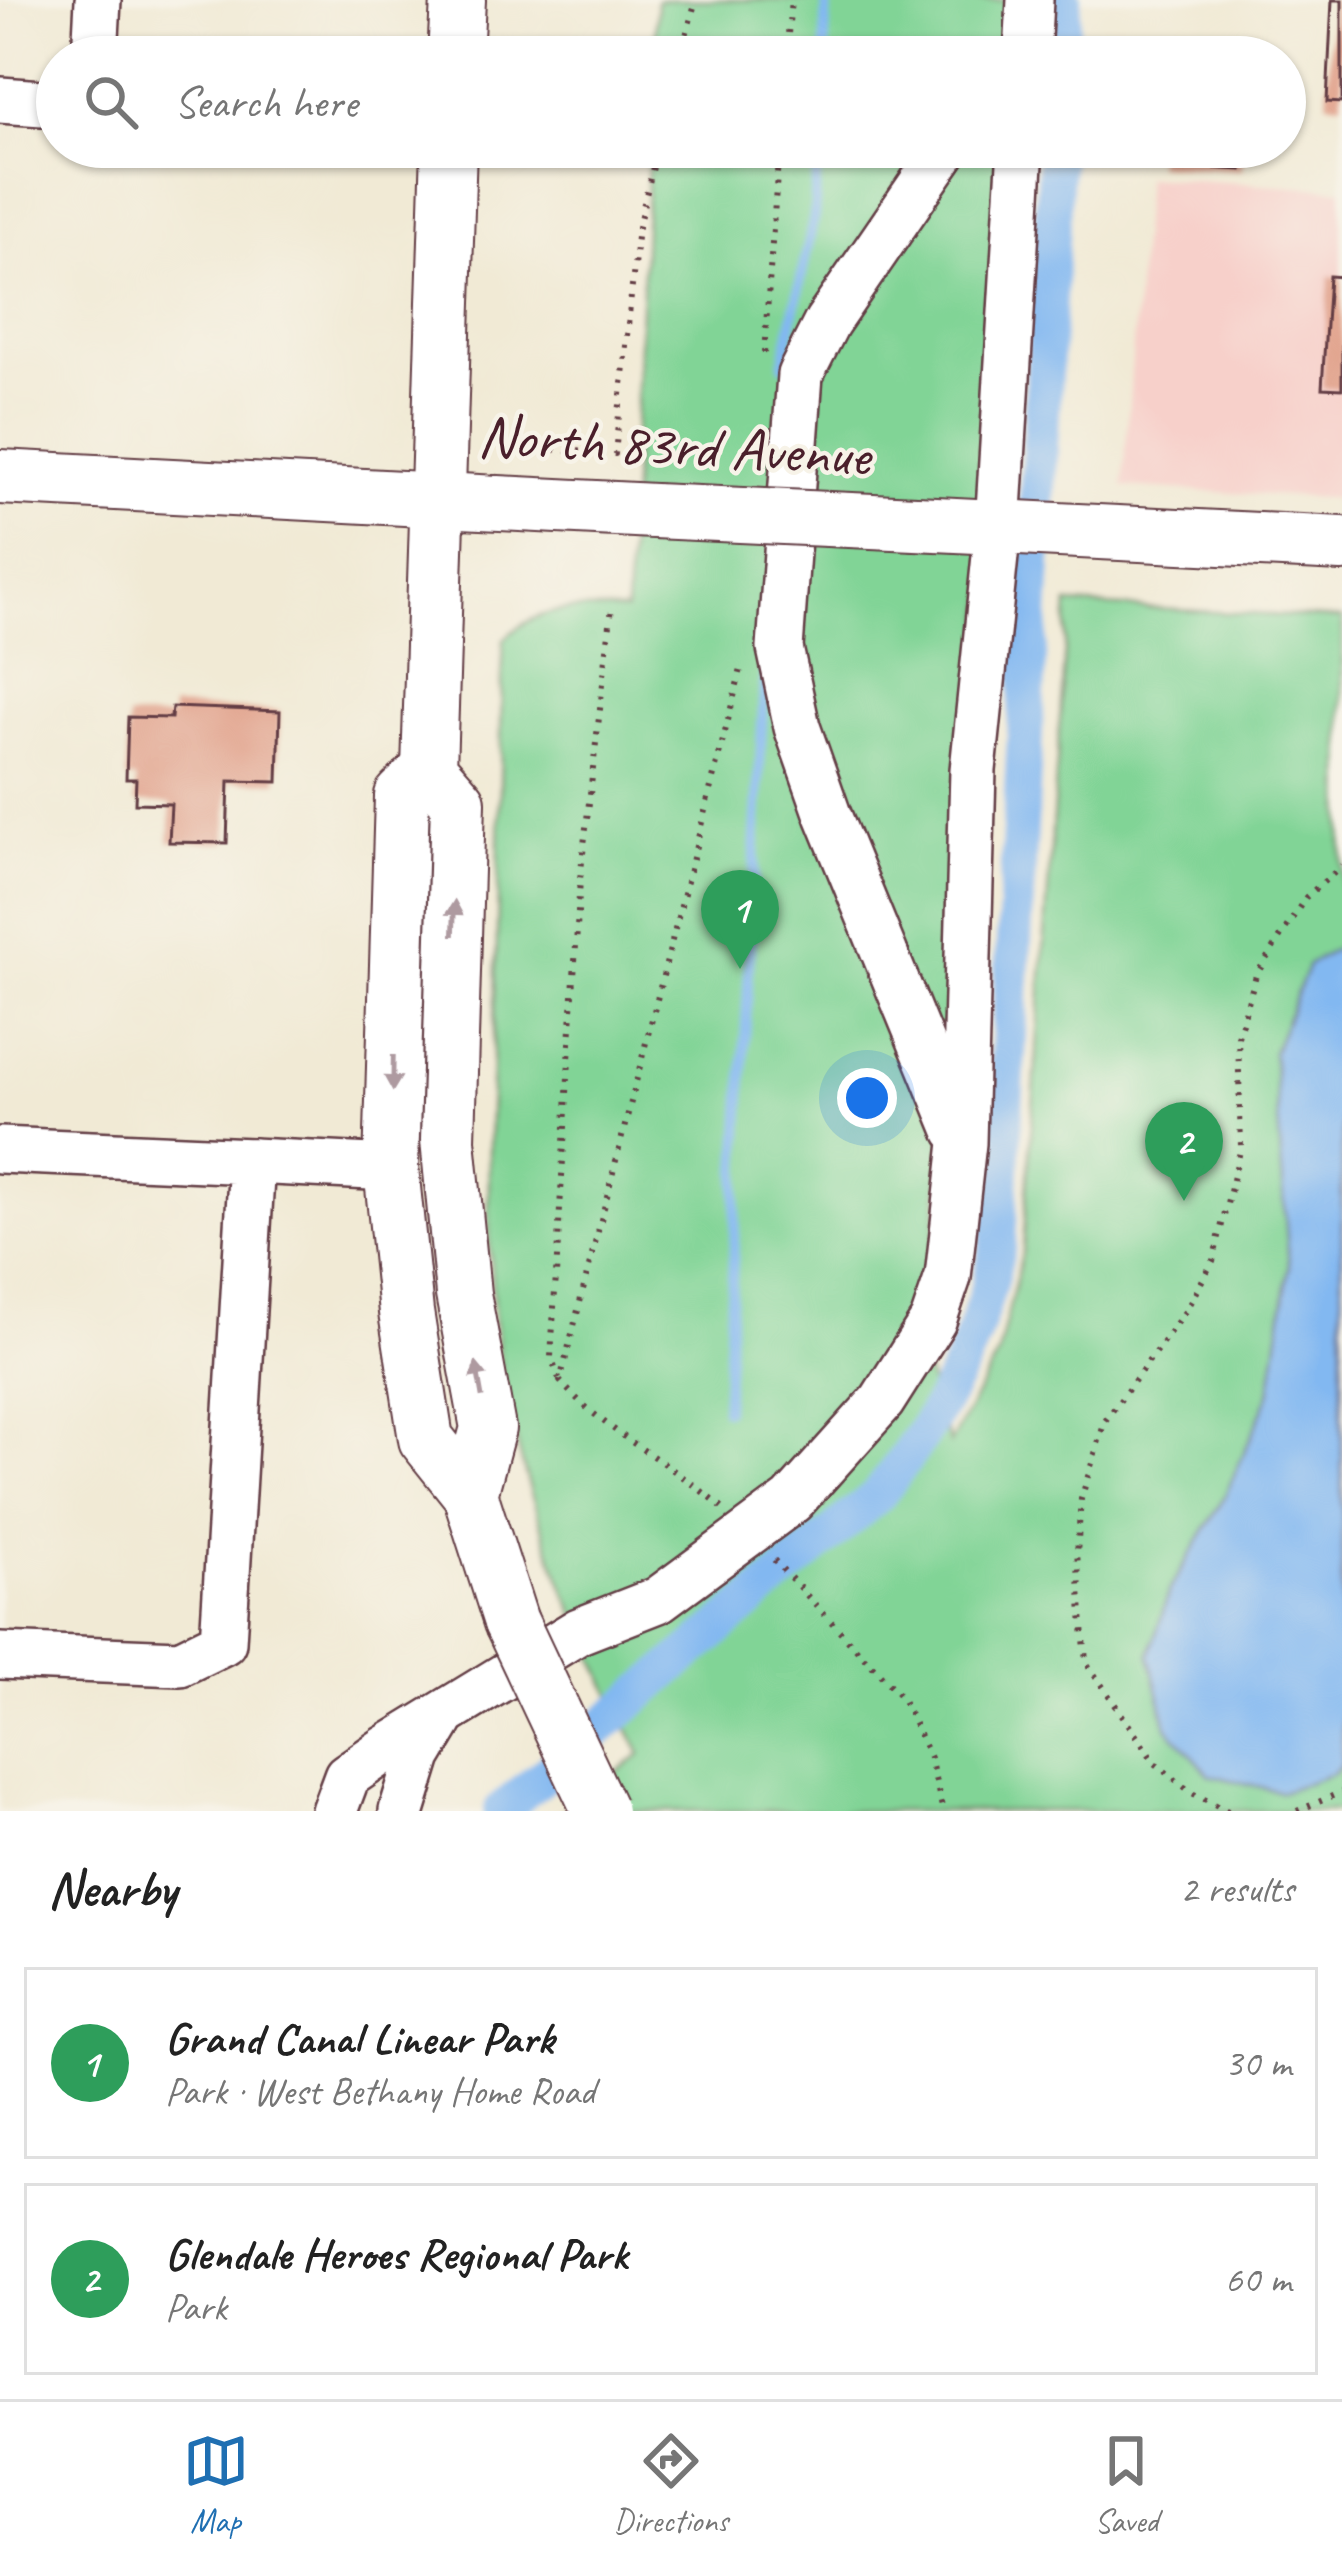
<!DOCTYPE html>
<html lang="en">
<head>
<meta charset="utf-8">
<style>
	:root { --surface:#fff; --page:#f2f2f2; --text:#222; --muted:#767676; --line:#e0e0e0; --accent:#1f6fb2 }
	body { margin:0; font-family:Caveat,sans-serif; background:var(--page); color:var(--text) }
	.you { position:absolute; left:867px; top:1098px; width:42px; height:42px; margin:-30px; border:9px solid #fff; border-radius:50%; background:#1a73e8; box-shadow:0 0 0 18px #1a73e833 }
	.badge { display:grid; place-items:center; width:78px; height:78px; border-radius:50%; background:var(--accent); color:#fff; font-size:39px; font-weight:700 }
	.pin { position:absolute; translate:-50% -99px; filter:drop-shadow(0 3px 6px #0008) }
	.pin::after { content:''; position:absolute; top:63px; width:42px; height:36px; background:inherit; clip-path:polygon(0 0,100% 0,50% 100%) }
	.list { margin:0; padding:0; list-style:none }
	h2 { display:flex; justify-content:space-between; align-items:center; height:156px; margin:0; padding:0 48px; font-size:51px }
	h2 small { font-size:39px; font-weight:400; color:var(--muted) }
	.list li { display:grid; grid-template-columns:78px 1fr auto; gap:36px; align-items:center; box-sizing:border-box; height:192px; margin:0 24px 24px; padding:0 24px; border:3px solid var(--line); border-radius:0px }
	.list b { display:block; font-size:45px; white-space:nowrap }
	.list p { margin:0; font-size:39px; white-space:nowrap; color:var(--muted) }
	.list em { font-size:39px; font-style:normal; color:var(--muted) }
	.icon { flex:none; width:66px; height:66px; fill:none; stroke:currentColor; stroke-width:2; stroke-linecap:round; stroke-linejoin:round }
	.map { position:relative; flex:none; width:1342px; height:1811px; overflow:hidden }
	.search { position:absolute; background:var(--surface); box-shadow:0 3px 9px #0004; left:36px; right:36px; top:36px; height:132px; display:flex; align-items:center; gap:30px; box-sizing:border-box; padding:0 42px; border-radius:66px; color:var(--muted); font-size:45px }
	.sheet { height:588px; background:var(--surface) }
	nav { display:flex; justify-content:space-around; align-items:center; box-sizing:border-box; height:168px; border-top:3px solid var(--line); background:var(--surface); font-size:33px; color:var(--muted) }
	nav a { display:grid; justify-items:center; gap:6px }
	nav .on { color:var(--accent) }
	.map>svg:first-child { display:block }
	.built { fill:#f7d0ca }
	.green { fill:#81d496; stroke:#667a60; stroke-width:3 }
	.water { fill:#82b8f1; stroke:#666c8e; stroke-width:3 }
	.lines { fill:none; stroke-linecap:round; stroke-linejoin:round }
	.stream { stroke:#82b8f1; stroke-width:10 }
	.canal { stroke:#82b8f1; stroke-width:36 }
	.building { fill:#e09d86 }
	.minor-casing { stroke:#633d44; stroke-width:50 }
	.major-casing { stroke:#633d44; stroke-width:58 }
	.path { stroke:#633d44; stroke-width:6; stroke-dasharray:3 9; stroke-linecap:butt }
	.minor { stroke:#fff; stroke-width:45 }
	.major { stroke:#fff; stroke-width:54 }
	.major-bridge-casing { stroke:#633d44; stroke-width:58; stroke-linecap:butt }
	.major-bridge { stroke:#fff; stroke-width:54 }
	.oneway { fill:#ae9aa0 }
	.labels { text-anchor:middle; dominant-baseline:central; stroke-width:9; stroke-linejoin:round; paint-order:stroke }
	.street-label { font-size:60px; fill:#4a1f2b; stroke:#f7f3e8 }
</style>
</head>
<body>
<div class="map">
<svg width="1342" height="1811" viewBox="0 0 1342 1811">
	<rect width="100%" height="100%" fill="#f7f3e8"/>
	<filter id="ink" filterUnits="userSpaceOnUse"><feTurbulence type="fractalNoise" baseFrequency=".00833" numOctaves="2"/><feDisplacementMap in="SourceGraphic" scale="24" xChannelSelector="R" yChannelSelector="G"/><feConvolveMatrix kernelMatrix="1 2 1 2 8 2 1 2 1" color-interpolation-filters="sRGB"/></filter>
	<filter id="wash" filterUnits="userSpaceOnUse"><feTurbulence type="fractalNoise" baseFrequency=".004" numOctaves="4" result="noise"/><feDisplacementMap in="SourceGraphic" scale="48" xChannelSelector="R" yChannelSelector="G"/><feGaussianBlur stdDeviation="2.7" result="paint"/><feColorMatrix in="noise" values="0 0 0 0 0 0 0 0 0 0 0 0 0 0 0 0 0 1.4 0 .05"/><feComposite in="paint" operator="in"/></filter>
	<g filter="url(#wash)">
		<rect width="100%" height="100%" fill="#f1ead5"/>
		<path class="built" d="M 1145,177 L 1342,189 L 1342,499 L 1123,487 Z"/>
		<g class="green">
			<path d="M 657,0 L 1030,0 L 1027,57 L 654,57 Z"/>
			<path d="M 649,147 L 1021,147 L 925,1366 L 950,1443 L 998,1355 L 1023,1249 L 1068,604 L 1342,619 L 1342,1811 L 564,1811 L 641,1754 C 586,1648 540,1541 512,1424 C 479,1287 489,1137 495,997 C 499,891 500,785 502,679 L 504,639 C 543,602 576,610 626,611 Z"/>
		</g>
		<path class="water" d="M 1342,945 L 1342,1764 L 1333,1774 L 1281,1792 L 1210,1775 L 1167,1727 L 1150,1655 L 1169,1591 L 1224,1498 L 1270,1394 L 1289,1266 L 1273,1052 L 1308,965 Z"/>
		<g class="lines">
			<g class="stream">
				<path d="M 824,57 L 827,0"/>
				<path d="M 783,365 L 814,216 L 818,147"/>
				<path d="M 725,1410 L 765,671"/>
			</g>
			<g class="canal">
				<path d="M 1060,57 L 1064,0"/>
				<path d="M 501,1811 L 878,1495 C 943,1412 977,1349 998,1245 L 1056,147"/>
			</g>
		</g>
		<g id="blocks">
			<g class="building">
				<path d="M 1332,0 L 1342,0 L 1342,103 L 1327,102 Z"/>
				<path d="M 1157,147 L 1243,147 L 1242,170 L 1156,165 Z"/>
				<path d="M 1329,276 L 1342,277 L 1342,389 L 1322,388 Z"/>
				<path d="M 172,707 L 280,711 L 278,782 L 229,781 L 227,843 L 169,842 L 171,804 L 135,803 L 136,779 L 126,779 L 128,717 L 171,718 Z"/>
			</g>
		</g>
	</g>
	<g filter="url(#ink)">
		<use href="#blocks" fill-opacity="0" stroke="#633d44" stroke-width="3"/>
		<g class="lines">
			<defs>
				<g id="minor">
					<path d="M 95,57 L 98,0"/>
					<path d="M 1027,57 L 1030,0"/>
					<path d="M 0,100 L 57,104"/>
					<path d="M 947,147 L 827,322 L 800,375 L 780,648 L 797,727 L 828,815 L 957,1130"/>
					<path d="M 0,1150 L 252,1161 L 223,1642 L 180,1663 L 0,1656"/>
					<path d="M 252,1161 L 391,1168"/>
					<path d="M 334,1811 L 347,1776 L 386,1749 L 579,1631 L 658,1600 L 792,1501 L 882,1401 L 933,1321 L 948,1277 L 963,1143 L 973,770 L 998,527 L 1021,147"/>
					<path d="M 402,1811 L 419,1756 L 440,1721"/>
				</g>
				<g id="major">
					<path d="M 455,57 L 458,0"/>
					<path d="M 449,147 L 429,769 L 458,802 L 448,1140 L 463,1294 L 488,1428 L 470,1494"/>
					<path d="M 0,477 L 654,511"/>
					<path d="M 916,523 L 1342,544"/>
					<path d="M 429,769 L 402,796 L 391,1168 L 406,1312 L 426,1439 L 470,1494 L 511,1622"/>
				</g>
			</defs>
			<use href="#minor" class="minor-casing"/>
			<use href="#major" class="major-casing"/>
			<g class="path">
				<path d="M 680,57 L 696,0"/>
				<path d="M 786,57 L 791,0"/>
				<path d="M 764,353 L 779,147"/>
				<path d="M 518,447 L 615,454 L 638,227 L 658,147"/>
				<path d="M 559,1379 L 551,1357 L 580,879 L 612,607"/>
				<path d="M 722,1508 C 670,1461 606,1434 560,1381 L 742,665"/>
				<path d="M 774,1560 L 902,1698 L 930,1758 L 943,1811"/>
				<path d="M 1228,1811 L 1192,1793 L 1155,1763 L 1086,1662 L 1077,1553 L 1081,1499 L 1105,1421 L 1186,1310 L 1213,1261 L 1241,1147 L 1238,1037 L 1256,975 L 1306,897 L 1342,866"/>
				<path d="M 1297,1811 L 1342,1792"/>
			</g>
			<use href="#minor" class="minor"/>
			<use href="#major" class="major"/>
			<defs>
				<g id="major-bridge">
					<path d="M 654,511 L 916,523"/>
					<path d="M 511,1622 L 600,1811"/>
				</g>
			</defs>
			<use href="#major-bridge" class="major-bridge-casing"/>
			<use href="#major-bridge" class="major-bridge"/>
		</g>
		<defs><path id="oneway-solid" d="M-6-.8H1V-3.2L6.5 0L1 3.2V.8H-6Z" transform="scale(3)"/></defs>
		<g class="oneway">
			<use href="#oneway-solid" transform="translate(454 918) rotate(-88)"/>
			<use href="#oneway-solid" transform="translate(393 1073) rotate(91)"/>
			<use href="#oneway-solid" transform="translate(479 1380) rotate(-100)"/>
		</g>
	</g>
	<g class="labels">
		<g class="street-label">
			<text transform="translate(674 445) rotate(3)">North 83rd Avenue</text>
		</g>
	</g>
</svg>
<div class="you"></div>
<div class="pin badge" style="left:740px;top:969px;background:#2e9e5b">1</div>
<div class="pin badge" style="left:1184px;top:1201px;background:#2e9e5b">2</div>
<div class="search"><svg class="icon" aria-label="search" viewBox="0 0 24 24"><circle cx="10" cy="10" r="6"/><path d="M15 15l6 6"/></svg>Search here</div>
</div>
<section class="sheet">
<h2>Nearby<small>2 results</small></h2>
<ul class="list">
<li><span class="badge" style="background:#2e9e5b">1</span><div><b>Grand Canal Linear Park</b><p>Park · West Bethany Home Road</p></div><em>30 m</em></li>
<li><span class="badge" style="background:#2e9e5b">2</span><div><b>Glendale Heroes Regional Park</b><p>Park</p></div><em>60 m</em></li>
</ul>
</section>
<nav>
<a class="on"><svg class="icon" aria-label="map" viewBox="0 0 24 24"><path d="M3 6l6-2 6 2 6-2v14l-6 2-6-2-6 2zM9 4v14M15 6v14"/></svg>Map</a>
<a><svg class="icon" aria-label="directions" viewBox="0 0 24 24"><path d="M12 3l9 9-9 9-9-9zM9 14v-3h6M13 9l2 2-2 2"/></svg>Directions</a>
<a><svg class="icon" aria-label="saved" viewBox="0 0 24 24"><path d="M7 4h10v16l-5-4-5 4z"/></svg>Saved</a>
</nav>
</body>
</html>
